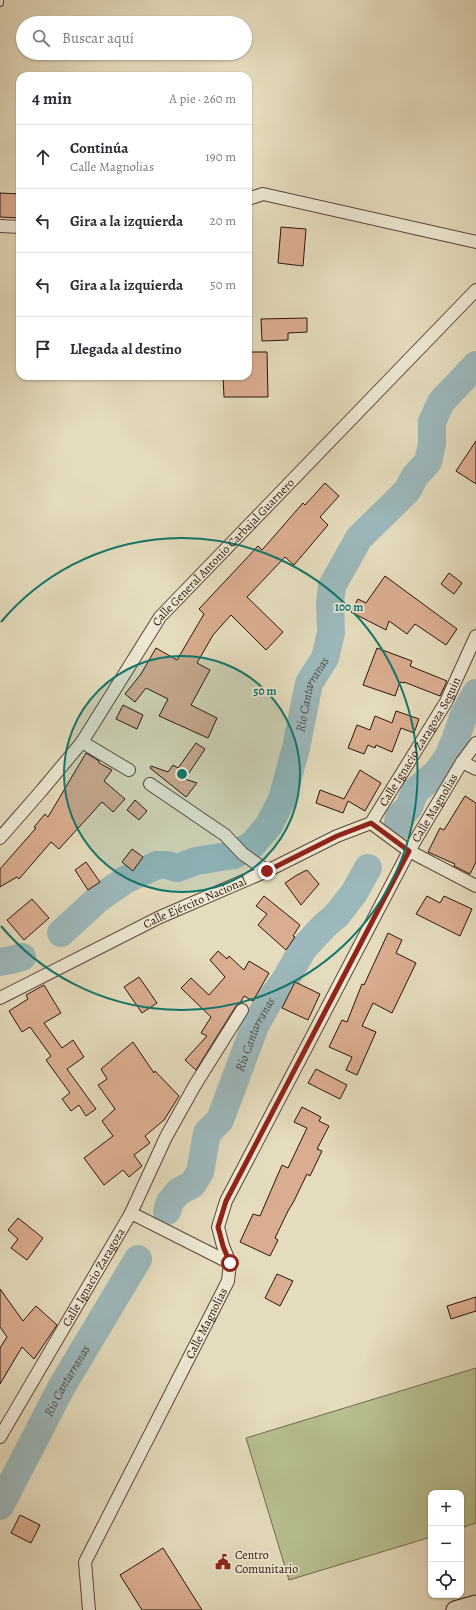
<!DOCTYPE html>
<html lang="es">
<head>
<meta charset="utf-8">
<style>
	:root { --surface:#fff; --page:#f2f2f3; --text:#2b2b33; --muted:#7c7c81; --line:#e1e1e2 }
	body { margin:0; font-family:Alegreya,serif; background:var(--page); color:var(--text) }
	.controls { position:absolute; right:12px; bottom:12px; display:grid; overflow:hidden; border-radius:8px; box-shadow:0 1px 3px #0004 }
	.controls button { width:36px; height:36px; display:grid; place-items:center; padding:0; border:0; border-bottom:1px solid var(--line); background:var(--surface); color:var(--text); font:20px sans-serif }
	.stop { position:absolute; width:12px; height:12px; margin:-9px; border:3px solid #8f2418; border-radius:50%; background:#fff }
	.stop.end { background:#8f2418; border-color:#fff; box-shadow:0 1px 4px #0008 }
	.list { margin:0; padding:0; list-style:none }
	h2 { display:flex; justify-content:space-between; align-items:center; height:52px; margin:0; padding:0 16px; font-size:17px }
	h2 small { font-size:13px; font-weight:400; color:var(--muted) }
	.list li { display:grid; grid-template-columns:26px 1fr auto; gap:12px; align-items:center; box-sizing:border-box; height:64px; padding:0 16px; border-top:1px solid var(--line) }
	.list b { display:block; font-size:15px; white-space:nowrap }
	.list p { margin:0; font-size:13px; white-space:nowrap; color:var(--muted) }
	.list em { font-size:13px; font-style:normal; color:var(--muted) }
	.icon { flex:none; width:22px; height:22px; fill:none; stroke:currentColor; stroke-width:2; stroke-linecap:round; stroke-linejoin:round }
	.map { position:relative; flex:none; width:476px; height:1610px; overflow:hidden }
	.search { position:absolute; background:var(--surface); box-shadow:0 1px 3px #0004; left:16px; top:16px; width:236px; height:44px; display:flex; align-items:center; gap:10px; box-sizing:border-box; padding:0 14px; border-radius:22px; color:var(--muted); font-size:15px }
	.panel { position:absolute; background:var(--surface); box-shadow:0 1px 3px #0004; left:16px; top:72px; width:236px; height:308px; border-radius:12px }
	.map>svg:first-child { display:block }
	.garden { fill:#b7bf8f; stroke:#716a4e }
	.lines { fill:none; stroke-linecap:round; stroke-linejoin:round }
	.river { stroke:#9cb8bc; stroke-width:28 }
	.building { fill:#dbad90; stroke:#2b140c }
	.lane-casing { stroke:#5a4638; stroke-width:8 }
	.street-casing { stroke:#5a4638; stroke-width:14 }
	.secondary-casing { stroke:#2b140c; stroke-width:19 }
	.lane { stroke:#eee8d4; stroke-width:6 }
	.street { stroke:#eee8d4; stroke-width:12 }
	.secondary { stroke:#eee8d4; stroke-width:17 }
	.route { stroke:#8f2418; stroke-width:5 }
	.ring { fill:none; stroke:#0f766e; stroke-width:2 }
	.labels { text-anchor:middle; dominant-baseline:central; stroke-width:3.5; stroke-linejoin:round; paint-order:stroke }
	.street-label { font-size:12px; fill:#2b140c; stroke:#eee8d4 }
	.poi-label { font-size:12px; fill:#2b140c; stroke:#eee8d4; text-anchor:start }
	.water-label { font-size:13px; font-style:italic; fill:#534d4a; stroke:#eee8d4 }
	.centre { fill:#0f766e; stroke:#eee8d4; stroke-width:2 }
	.ring-label { font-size:12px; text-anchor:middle; font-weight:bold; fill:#0f766e; stroke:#eee8d4; stroke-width:3.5; stroke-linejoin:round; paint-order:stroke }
</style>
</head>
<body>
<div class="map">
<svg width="476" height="1610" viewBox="0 0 476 1610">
	<rect width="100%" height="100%" fill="#e5dcbd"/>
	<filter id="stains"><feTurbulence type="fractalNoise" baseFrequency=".005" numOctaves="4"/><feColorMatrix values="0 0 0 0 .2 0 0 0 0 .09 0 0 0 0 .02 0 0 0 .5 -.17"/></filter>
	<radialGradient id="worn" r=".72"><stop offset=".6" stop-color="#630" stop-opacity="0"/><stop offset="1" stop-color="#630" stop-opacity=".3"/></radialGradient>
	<path class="garden" d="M 476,1368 L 476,1523 L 461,1528 L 461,1493 L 431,1493 L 431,1537 L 289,1580 L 246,1438 Z"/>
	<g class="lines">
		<g class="river">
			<path d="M 397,828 L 399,817 L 409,807 L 415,791 L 436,774 L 448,757 L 456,738 L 463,717 L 476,693"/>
			<path id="s1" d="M 61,933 L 98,899 L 125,880 L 157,865 L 167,865 L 177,868 L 196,861 L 234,855 L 252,845 L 269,825 L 282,799 L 296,748 L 309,683 L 325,658 L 331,633 L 330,602 L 332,586 L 359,538 L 407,491 L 415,476 L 428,462 L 432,444 L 432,422 L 441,402 L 476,365"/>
			<path d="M 0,962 L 11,960 L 22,957"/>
			<path id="s2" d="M 167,1211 L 170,1202 L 179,1191 L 192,1185 L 200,1172 L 207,1133 L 220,1120 L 255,1026 L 269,1001 L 284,982 L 303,949 L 324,926 L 336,916 L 354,893 L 368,868"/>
			<path id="s3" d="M 0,1506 L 62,1386 L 138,1259"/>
		</g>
	</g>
	<g class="building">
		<path d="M 0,193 L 20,194 L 20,218 L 0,217 Z"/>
		<path d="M 281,227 L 306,229 L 303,266 L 278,263 Z"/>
		<path d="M 307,318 L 307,332 L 288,333 L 288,340 L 262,341 L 261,319 Z"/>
		<path d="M 248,352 L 267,352 L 268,397 L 224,397 L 223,376 L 248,376 Z"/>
		<path d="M 476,441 L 476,484 L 456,471 Z"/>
		<path d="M 325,483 L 339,496 L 320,517 L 328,525 L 294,565 L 285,557 L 247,597 L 283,632 L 266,650 L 231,615 L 213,635 L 197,663 L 210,670 L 191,705 L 217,718 L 208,738 L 159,716 L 168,699 L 146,688 L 135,702 L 125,694 L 141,674 L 156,648 L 177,660 L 204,614 L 199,609 L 258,546 L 262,550 L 303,503 L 305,505 Z"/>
		<path d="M 449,573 L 462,583 L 454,594 L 441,584 Z"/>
		<path d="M 385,576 L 457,629 L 446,645 L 415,624 L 407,634 L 389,621 L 386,630 L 351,612 L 358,599 L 366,603 Z"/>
		<path d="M 377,648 L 412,661 L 410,666 L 447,681 L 440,696 L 404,682 L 404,683 L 400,682 L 395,696 L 363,685 Z"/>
		<path d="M 123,705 L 143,715 L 137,729 L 116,719 Z"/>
		<path d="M 396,711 L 419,719 L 414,733 L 401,728 L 392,752 L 376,745 L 375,748 L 368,745 L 364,754 L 348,748 L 357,725 L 370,730 L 375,716 L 392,723 Z"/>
		<path d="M 196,743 L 205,749 L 185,779 L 197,783 L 186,797 L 150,768 L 151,766 L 168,772 L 173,765 L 178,768 Z"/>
		<path d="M 86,753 L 99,761 L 99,763 L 112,770 L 104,781 L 125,799 L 113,812 L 102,802 L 59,849 L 51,842 L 19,879 L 17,877 L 0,887 L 0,869 L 36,828 L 34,827 L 45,814 L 48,817 Z"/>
		<path d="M 360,770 L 381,783 L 365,811 L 348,801 L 343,813 L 316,803 L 320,790 L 344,799 Z"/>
		<path d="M 465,796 L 476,803 L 476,862 L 470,874 L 454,866 L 455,864 L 428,852 L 440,828 L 444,830 Z"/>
		<path d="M 135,800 L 147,811 L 139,820 L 127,810 Z"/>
		<path d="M 132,849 L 143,857 L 133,871 L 122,862 Z"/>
		<path d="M 86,862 L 100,882 L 88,890 L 75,870 Z"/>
		<path d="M 307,870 L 319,884 L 301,905 L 285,883 L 297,875 Z"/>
		<path d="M 264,896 L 300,925 L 293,936 L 295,937 L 286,950 L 258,925 L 267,914 L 256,906 Z"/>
		<path d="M 427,896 L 440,903 L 444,896 L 472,909 L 460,936 L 416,914 Z"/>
		<path d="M 32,899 L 49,918 L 24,940 L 7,920 Z"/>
		<path d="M 388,933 L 402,940 L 396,953 L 416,963 L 392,1013 L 373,1003 L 362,1026 L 376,1032 L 357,1075 L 346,1070 L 352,1057 L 329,1047 L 342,1020 L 347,1022 L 362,984 L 364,985 Z"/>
		<path d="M 218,951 L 227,959 L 229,956 L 244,970 L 249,961 L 269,973 L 253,1001 L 244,996 L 240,1003 L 236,1006 L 196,1070 L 185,1060 L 207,1036 L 201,1033 L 211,1017 L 181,988 L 191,978 L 209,995 L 225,977 L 210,960 Z"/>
		<path d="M 139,977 L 157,1003 L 142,1013 L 124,987 Z"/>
		<path d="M 295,982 L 320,994 L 308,1020 L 282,1008 Z"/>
		<path d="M 44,985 L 61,1013 L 44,1023 L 62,1048 L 73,1040 L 84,1057 L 67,1069 L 96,1109 L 86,1116 L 79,1105 L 71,1111 L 62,1099 L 70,1093 L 46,1060 L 51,1056 L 30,1027 L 22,1032 L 9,1011 L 28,999 L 26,995 Z"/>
		<path d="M 133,1042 L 154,1073 L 155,1071 L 179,1096 L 164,1120 L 145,1136 L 150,1143 L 134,1155 L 142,1166 L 129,1177 L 123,1170 L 104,1185 L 84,1158 L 113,1136 L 102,1121 L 115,1109 L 98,1085 L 107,1079 L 101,1069 Z"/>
		<path d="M 316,1069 L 347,1085 L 340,1099 L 308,1083 Z"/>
		<path d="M 302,1107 L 321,1117 L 319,1121 L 329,1126 L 317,1149 L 322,1151 L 310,1176 L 307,1174 L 294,1201 L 288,1211 L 275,1238 L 278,1240 L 270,1256 L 240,1242 L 253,1214 L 260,1216 L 282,1165 L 288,1168 L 307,1128 L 294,1122 Z"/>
		<path d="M 18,1218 L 43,1238 L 27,1260 L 11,1248 L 18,1239 L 8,1230 Z"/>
		<path d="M 277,1274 L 293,1281 L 280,1306 L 265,1298 Z"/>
		<path d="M 0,1289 L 23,1321 L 36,1306 L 57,1325 L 34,1359 L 22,1347 L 0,1384 L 0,1348 L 7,1337 L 0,1327 Z"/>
		<path d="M 476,1297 L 476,1311 L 451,1319 L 447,1306 Z"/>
		<path d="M 20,1515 L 40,1525 L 31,1543 L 11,1533 Z"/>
		<path d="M 163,1548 L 202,1610 L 142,1610 L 120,1575 Z"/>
	</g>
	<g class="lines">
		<defs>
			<path id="lane" d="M 0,3 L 0,0"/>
			<g id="street">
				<path d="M 248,199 L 263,194 L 476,242"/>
				<path d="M 0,226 L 20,227"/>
				<path d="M 82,742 L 129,770"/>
				<path d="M 462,762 L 476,769"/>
				<path d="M 150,784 L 225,835 L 243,854 L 267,871"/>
				<path id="s4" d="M 371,823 L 446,702 L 476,636"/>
				<path id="s5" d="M 0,838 L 42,790 L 82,742 L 160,617 L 476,290"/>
				<path id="s6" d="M 0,998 L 160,917 L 267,871 L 337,836 L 371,823 L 409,851 L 476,886"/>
				<path d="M 131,1213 L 230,1263"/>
				<path id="s7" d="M 0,1437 L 131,1213 L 166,1137 L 195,1085 L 242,1010"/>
				<path id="s8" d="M 89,1610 L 85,1562 L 228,1281 L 230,1263 L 223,1246 L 218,1227 L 226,1201 L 409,851 L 462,762 L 476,743"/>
			</g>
			<path id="secondary" d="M 455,1610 L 476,1604"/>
		</defs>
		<use href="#lane" class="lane-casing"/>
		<use href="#street" class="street-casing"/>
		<use href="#secondary" class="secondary-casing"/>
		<use href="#lane" class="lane"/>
		<use href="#street" class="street"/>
		<use href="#secondary" class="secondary"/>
	</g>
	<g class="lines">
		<path class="route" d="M 230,1263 L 223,1246 L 218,1227 L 226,1201 L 409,851 L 371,823 L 337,836 L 267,871"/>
	</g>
	<circle cx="182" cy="774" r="118" fill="#0f766e" fill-opacity=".12"/>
	<g class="ring">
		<circle cx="182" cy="774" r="118"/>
		<path d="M1 622A236 236 0 1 1 1 926"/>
	</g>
	<defs>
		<symbol id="civic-bare" viewBox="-9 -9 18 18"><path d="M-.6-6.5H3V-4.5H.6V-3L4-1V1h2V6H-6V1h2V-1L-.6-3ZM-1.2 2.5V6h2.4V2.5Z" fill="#8f2418" stroke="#eee8d4" stroke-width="2.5" paint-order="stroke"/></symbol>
	</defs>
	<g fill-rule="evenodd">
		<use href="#civic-bare" x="212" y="1551" width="22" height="22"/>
	</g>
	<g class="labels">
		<g class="street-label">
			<text stroke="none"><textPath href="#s5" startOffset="364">Calle General Antonio Carbajal Guarnero</textPath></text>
			<text stroke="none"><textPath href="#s4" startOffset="95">Calle Ignacio Zaragoza Seguin</textPath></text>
			<text stroke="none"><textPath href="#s8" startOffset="892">Calle Magnolias</textPath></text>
			<text stroke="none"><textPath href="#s6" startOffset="217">Calle Ejército Nacional</textPath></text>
			<text stroke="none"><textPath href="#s7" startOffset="185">Calle Ignacio Zaragoza</textPath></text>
			<text stroke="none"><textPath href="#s8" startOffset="316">Calle Magnolias</textPath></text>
		</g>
		<g class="poi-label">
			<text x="235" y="1555">Centro<tspan x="235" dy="14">Comunitario</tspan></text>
		</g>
		<g class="water-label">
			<text stroke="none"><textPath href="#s1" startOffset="383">Rio Cantarranas</textPath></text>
			<text stroke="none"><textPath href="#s2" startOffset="204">Rio Cantarranas</textPath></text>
			<text stroke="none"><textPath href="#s3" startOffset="142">Rio Cantarranas</textPath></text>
		</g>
	</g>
	<circle cx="182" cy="774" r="6" class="centre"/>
	<g class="ring-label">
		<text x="349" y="611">100 m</text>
		<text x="265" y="695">50 m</text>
	</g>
	<rect width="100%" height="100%" filter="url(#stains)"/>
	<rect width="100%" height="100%" fill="url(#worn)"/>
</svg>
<div class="controls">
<button>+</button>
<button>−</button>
<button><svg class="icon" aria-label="locate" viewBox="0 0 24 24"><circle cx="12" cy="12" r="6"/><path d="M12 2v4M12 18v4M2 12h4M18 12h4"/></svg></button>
</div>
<div class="stop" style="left:230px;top:1263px"></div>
<div class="stop end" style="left:267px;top:871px"></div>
<div class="search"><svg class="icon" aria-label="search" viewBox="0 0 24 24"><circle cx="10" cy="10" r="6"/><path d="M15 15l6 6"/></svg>Buscar aquí</div>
<section class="panel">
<h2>4 min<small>A pie · 260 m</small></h2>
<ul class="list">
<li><svg class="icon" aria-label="ahead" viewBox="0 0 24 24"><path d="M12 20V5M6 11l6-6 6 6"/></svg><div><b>Continúa</b><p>Calle Magnolias</p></div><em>190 m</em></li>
<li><svg class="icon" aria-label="left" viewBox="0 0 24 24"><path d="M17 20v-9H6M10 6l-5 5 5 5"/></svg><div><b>Gira a la izquierda</b></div><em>20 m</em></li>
<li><svg class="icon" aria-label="left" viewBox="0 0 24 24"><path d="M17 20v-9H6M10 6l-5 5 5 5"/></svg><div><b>Gira a la izquierda</b></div><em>50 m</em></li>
<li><svg class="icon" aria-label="arrive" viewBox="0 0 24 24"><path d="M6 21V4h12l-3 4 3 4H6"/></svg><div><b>Llegada al destino</b></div></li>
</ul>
</section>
</div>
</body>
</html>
